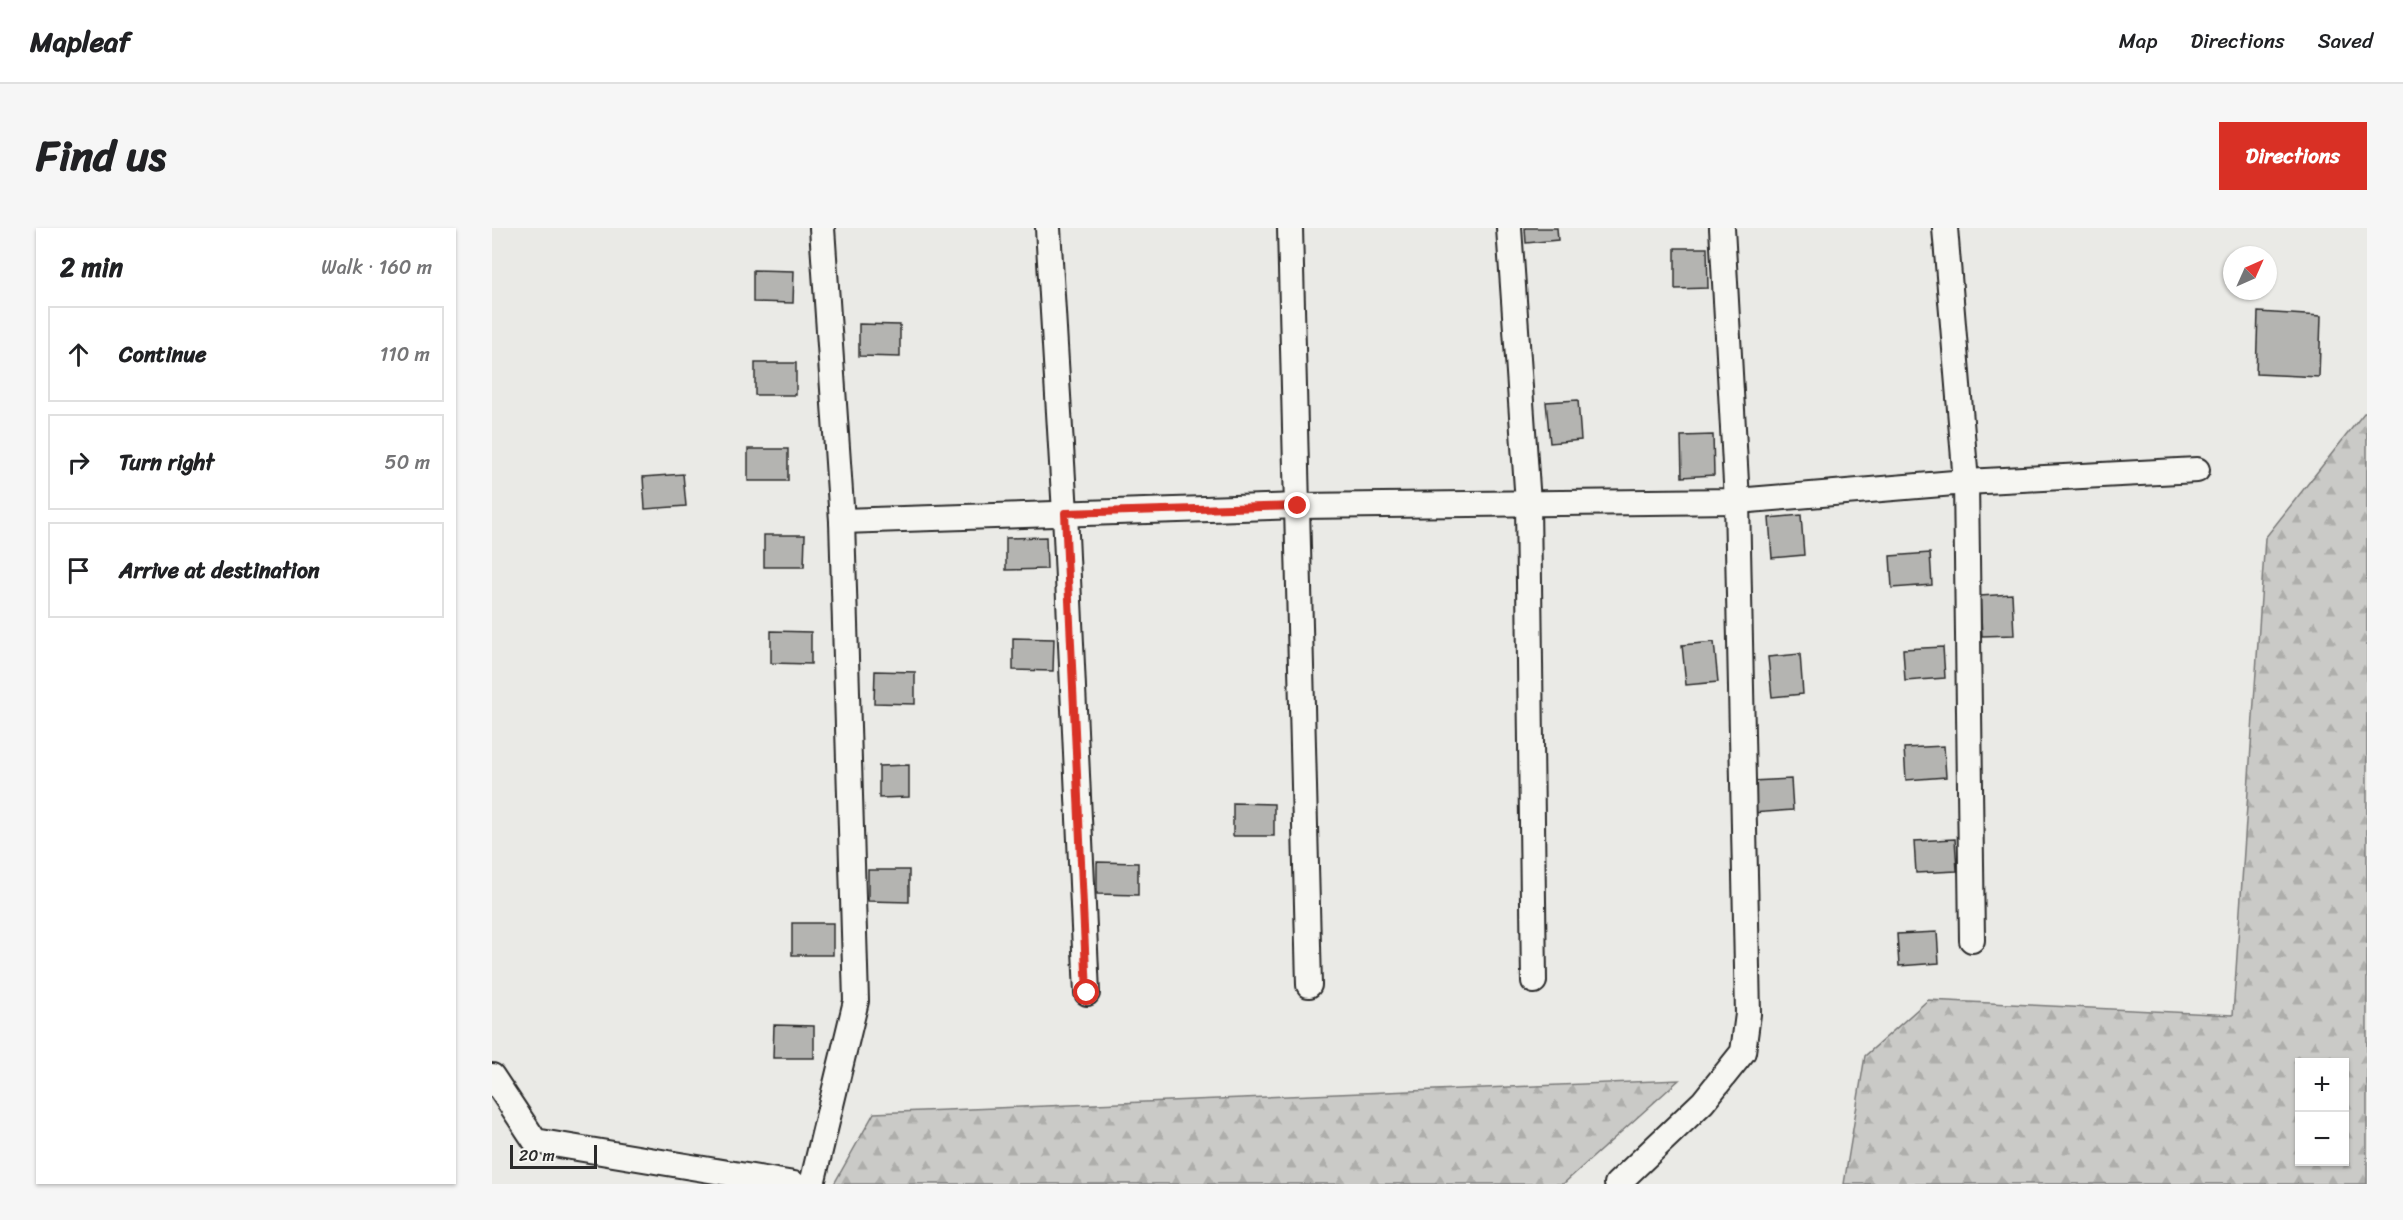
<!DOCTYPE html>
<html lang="en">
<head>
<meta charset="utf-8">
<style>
	:root { --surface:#fff; --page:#f6f6f6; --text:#202124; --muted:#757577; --line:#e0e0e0; --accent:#d93025 }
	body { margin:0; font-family:Sriracha,sans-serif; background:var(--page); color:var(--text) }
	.controls { position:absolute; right:18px; bottom:18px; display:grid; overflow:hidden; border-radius:0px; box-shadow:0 2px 4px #0004 }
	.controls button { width:54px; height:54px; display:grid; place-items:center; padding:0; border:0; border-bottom:2px solid var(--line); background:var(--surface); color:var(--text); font:30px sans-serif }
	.compass { position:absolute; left:1731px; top:18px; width:54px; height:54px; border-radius:50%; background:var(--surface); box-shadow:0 2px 4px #0004; rotate:45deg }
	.scale { position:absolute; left:18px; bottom:15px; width:87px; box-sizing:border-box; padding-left:6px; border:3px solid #2b2b2b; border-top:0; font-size:16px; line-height:21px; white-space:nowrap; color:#2b2b2b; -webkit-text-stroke:4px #f6f6f2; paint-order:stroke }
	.stop { position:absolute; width:18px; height:18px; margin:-14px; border:4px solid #d93025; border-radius:50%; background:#fff }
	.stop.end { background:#d93025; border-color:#fff; box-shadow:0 2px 6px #0008 }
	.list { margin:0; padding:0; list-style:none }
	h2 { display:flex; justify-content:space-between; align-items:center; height:78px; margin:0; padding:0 24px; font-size:26px }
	h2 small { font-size:20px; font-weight:400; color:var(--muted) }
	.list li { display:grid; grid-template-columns:39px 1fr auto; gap:18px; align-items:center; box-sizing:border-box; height:96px; margin:0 12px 12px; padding:0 12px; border:2px solid var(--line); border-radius:0px }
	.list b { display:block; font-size:22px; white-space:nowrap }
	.list em { font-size:20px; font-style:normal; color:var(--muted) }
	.icon { flex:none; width:33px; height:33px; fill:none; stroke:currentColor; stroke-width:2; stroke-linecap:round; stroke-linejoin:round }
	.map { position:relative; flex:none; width:1875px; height:956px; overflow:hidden; border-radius:0px }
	header { display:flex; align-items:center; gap:36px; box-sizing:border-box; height:84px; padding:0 30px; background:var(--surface); border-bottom:2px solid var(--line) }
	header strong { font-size:28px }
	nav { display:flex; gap:33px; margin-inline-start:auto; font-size:21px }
	.intro { display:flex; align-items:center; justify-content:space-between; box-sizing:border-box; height:144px; padding:0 36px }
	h1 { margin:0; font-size:42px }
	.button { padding:15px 27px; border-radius:0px; background:var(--accent); color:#fff; font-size:21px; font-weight:700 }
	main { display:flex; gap:36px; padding:0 36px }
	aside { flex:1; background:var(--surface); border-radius:0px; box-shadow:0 2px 4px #0004 }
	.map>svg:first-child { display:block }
	.forest { fill:url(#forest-firs); stroke:#7a7a79; stroke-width:1.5; fill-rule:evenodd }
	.building { fill:#b4b4b1; stroke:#2b2b2b; stroke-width:1.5 }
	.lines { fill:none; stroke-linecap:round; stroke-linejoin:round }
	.street-casing { stroke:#2b2b2b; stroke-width:28 }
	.street { stroke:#f6f6f2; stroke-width:24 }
	.route { stroke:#d93025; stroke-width:8 }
</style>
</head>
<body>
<header>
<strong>Mapleaf</strong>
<nav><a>Map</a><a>Directions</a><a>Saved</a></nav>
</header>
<div class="intro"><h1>Find us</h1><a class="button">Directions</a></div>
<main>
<aside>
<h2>2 min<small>Walk · 160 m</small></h2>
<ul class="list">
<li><svg class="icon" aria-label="ahead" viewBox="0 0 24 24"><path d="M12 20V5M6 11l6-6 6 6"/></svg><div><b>Continue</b></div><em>110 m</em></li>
<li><svg class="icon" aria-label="right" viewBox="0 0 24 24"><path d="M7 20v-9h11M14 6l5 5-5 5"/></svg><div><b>Turn right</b></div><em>50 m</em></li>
<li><svg class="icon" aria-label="arrive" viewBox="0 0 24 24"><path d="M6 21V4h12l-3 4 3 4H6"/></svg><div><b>Arrive at destination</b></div></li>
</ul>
</aside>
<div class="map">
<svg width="1875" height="956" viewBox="0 0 1875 956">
	<defs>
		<pattern id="forest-firs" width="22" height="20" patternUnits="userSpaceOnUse" patternTransform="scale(1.5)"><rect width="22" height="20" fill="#cacac7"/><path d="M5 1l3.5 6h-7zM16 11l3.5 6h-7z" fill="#aeaeab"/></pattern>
	</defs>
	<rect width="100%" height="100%" fill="#eaeae6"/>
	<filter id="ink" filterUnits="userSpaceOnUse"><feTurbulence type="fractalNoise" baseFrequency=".0167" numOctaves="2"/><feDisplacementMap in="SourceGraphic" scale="12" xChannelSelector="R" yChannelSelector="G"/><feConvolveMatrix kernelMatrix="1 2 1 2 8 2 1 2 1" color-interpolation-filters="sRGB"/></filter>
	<g filter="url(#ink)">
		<g class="forest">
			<path d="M 1872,185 L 1875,185 L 1875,956 L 1352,956 L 1373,828 L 1436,772 L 1741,787 L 1773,310 ZM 1808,834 L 1852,834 L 1852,934 L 1808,934 Z"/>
			<path d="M 1187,852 L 1071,956 L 342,956 L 382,885 Z"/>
		</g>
		<g class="building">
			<path d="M 1033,0 L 1065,0 L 1066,12 L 1034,15 Z"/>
			<path d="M 1183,20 L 1215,20 L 1216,60 L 1183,61 Z"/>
			<path d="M 261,42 L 302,43 L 301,75 L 261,74 Z"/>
			<path d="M 1766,84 L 1829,88 L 1827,149 L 1764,146 Z"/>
			<path d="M 367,96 L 408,97 L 408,129 L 367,128 Z"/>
			<rect x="263" y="135" width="41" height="32"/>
			<path d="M 1086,172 L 1089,212 L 1058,215 L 1054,174 Z"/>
			<path d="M 1221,207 L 1222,247 L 1190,249 L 1189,208 Z"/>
			<rect x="256" y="221" width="40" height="32"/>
			<path d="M 191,246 L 194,278 L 153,281 L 151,249 Z"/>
			<path d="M 1309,287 L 1312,327 L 1280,330 L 1277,290 Z"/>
			<path d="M 272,307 L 313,307 L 312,339 L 272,339 Z"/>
			<path d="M 554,309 L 555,341 L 514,342 L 514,310 Z"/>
			<path d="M 1438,325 L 1440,357 L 1400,360 L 1398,328 Z"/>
			<path d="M 1520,366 L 1522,407 L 1490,408 L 1488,368 Z"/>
			<path d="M 279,403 L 319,404 L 319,436 L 279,435 Z"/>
			<path d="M 521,410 L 562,411 L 561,443 L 521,442 Z"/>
			<path d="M 1222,414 L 1226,454 L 1194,457 L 1190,417 Z"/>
			<path d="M 1451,419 L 1453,450 L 1413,453 L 1411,421 Z"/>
			<path d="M 1308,426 L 1311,466 L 1280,469 L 1276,429 Z"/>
			<path d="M 383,443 L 423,444 L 423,476 L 382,475 Z"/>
			<path d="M 1452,518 L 1454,549 L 1414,552 L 1412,520 Z"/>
			<path d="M 417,537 L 417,569 L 387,570 L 387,538 Z"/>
			<path d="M 1299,551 L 1301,582 L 1260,585 L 1259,553 Z"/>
			<path d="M 741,575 L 782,576 L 782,608 L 741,608 Z"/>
			<path d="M 1463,611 L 1465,643 L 1424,645 L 1422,613 Z"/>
			<path d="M 605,634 L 646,635 L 646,667 L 605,666 Z"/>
			<path d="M 376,642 L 417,642 L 417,674 L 376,673 Z"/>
			<rect x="300" y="695" width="41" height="32"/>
			<path d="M 1445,704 L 1447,735 L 1407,738 L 1405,706 Z"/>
			<path d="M 282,797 L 322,798 L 322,830 L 281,830 Z"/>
		</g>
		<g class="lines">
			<defs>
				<g id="street">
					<path d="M 556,0 L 573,285 L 595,765"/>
					<path d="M 798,0 L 817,757"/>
					<path d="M 1017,0 L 1036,275 L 1042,753"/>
					<path d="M 1453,0 L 1474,254 L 1480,712"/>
					<path d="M 350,293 L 806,278 L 1245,273 L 1474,254 L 1705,242"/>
					<path d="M 0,848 L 43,913 L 302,956"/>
					<path d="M 320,956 L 364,773 L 350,293 L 330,0"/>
					<path d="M 1125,956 L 1211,874 L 1251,824 L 1256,786 L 1245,273 L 1230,0"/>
				</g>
			</defs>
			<use href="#street" class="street-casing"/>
			<use href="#street" class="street"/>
		</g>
	</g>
	<g class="lines" filter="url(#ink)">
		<path class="route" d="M 595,765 L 573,285 L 806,278"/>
	</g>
</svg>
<div class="controls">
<button>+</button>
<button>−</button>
</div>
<svg class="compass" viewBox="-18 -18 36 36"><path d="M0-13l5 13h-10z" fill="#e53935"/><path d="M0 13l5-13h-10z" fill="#757577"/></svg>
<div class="scale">20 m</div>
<div class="stop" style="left:595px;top:765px"></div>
<div class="stop end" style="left:806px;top:278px"></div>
</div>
</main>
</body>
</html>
